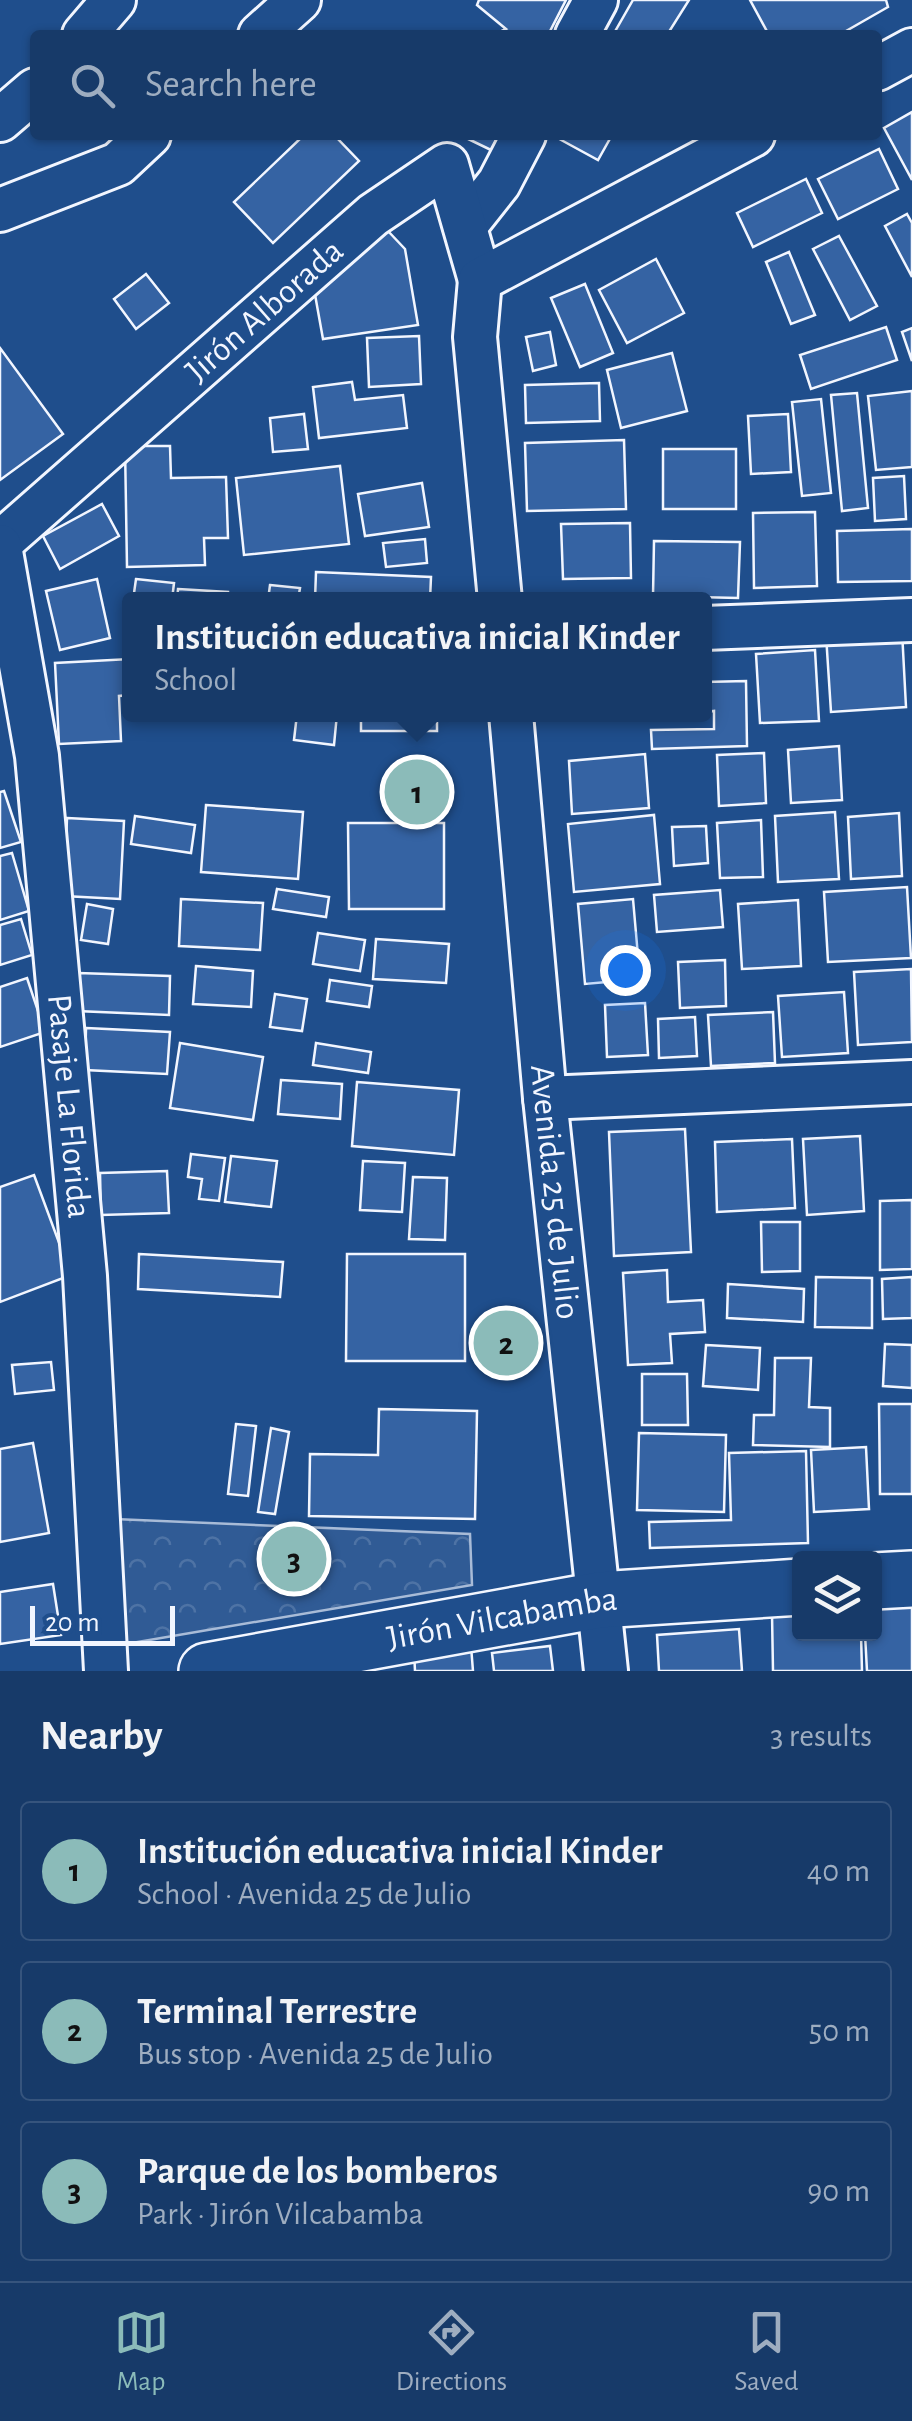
<!DOCTYPE html>
<html lang="en">
<head>
<meta charset="utf-8">
<style>
	:root { --surface:#173a69; --page:#20416f; --text:#f1f3f6; --muted:#9eadc0; --line:#36547d; --accent:#8bbbb9 }
	body { margin:0; font-family:"Alegreya Sans",sans-serif; background:var(--page); color:var(--text) }
	.controls { position:absolute; right:30px; bottom:30px; display:grid; overflow:hidden; border-radius:10px; box-shadow:0 2px 8px #0004 }
	.controls button { width:90px; height:90px; display:grid; place-items:center; padding:0; border:0; border-bottom:2px solid var(--line); background:var(--surface); color:var(--text); font:50px sans-serif }
	.scale { position:absolute; left:30px; bottom:25px; width:145px; box-sizing:border-box; padding-left:10px; border:5px solid #f2f6ff; border-top:0; font-size:28px; line-height:35px; white-space:nowrap; color:#f2f6ff; -webkit-text-stroke:8px #1f4e8c; paint-order:stroke }
	.you { position:absolute; left:625px; top:970px; width:35px; height:35px; margin:-25px; border:8px solid #fff; border-radius:50%; background:#1a73e8; box-shadow:0 0 0 15px #1a73e833 }
	.badge { display:grid; place-items:center; width:65px; height:65px; border-radius:50%; background:var(--accent); color:#111; font-size:32px; font-weight:700 }
	.pin { position:absolute; translate:-50% -50%; border:5px solid #fff; box-shadow:0 2px 10px #0006 }
	.popup { position:absolute; left:122px; top:592px; width:590px; height:130px; box-sizing:border-box; display:grid; place-content:center; border-radius:10px; background:var(--surface); filter:drop-shadow(0 2px 8px #0005); font-size:32px; white-space:nowrap; color:var(--muted) }
	.popup b { font-size:38px; color:var(--text) }
	.popup::after { content:''; position:absolute; left:50%; top:100%; margin-left:-20px; border:20px solid transparent; border-top-color:var(--surface) }
	.list { margin:0; padding:0; list-style:none }
	h2 { display:flex; justify-content:space-between; align-items:center; height:130px; margin:0; padding:0 40px; font-size:42px }
	h2 small { font-size:32px; font-weight:400; color:var(--muted) }
	.list li { display:grid; grid-template-columns:65px 1fr auto; gap:30px; align-items:center; box-sizing:border-box; height:140px; margin:0 20px 20px; padding:0 20px; border:2px solid var(--line); border-radius:10px }
	.list b { display:block; font-size:38px; white-space:nowrap }
	.list p { margin:0; font-size:32px; white-space:nowrap; color:var(--muted) }
	.list em { font-size:32px; font-style:normal; color:var(--muted) }
	.icon { flex:none; width:55px; height:55px; fill:none; stroke:currentColor; stroke-width:2; stroke-linecap:round; stroke-linejoin:round }
	.map { position:relative; flex:none; width:912px; height:1671px; overflow:hidden }
	.search { position:absolute; background:var(--surface); box-shadow:0 2px 8px #0004; left:30px; right:30px; top:30px; height:110px; display:flex; align-items:center; gap:25px; box-sizing:border-box; padding:0 35px; border-radius:10px; color:var(--muted); font-size:38px }
	.sheet { height:610px; background:var(--surface) }
	nav { display:flex; justify-content:space-around; align-items:center; box-sizing:border-box; height:140px; border-top:2px solid var(--line); background:var(--surface); font-size:28px; color:var(--muted) }
	nav a { display:grid; justify-items:center; gap:5px }
	nav .on { color:var(--accent) }
	.map>svg:first-child { display:block }
	.park { fill:url(#park-crowns); stroke:#a8bbd7; stroke-width:2.5 }
	.building { fill:#3563a3; stroke:#f2f6ff; stroke-width:2.5 }
	.lines { fill:none; stroke-linecap:round; stroke-linejoin:round }
	.minor-casing { stroke:#f2f6ff; stroke-width:48 }
	.primary-casing { stroke:#f2f6ff; stroke-width:60 }
	.minor { stroke:#1f4e8c; stroke-width:42 }
	.primary { stroke:#1f4e8c; stroke-width:55 }
	.labels { text-anchor:middle; dominant-baseline:central; stroke-width:8; stroke-linejoin:round; paint-order:stroke }
	.street-label { font-size:35px; fill:#f2f6ff; stroke:#1f4e8c }
</style>
</head>
<body>
<div class="map">
<svg width="912" height="1671" viewBox="0 0 912 1671">
	<defs>
		<pattern id="park-crowns" width="20" height="18" patternUnits="userSpaceOnUse" patternTransform="scale(2.5)"><rect width="20" height="18" fill="#305b95"/><path d="M2 6a3 3 0 1 1 6 0M12 15a3 3 0 1 1 6 0" fill="none" stroke="#4e73a5"/></pattern>
	</defs>
	<rect width="100%" height="100%" fill="#1f4e8c"/>
	<path class="park" d="M 114,1519 L 470,1534 L 472,1585 L 126,1644 Z"/>
	<g class="building">
		<path d="M 479,0 L 566,0 L 548,35 L 493,35 L 506,29 L 477,5 Z"/>
		<path d="M 633,0 L 689,0 L 667,35 L 613,35 Z"/>
		<path d="M 750,0 L 886,0 L 888,7 L 839,35 L 769,35 Z"/>
		<path d="M 912,112 L 912,180 L 884,128 Z"/>
		<path d="M 304,135 L 334,135 L 359,161 L 273,243 L 234,202 Z"/>
		<path d="M 460,135 L 499,135 L 491,150 Z"/>
		<path d="M 552,135 L 612,135 L 598,160 Z"/>
		<path d="M 879,149 L 898,189 L 838,219 L 818,179 Z"/>
		<path d="M 806,179 L 822,213 L 753,247 L 737,213 Z"/>
		<path d="M 907,214 L 912,223 L 912,277 L 885,226 Z"/>
		<path d="M 387,230 L 405,249 L 418,325 L 323,339 L 314,289 Z"/>
		<path d="M 839,236 L 877,306 L 850,320 L 813,249 Z"/>
		<path d="M 789,252 L 815,315 L 791,324 L 766,262 Z"/>
		<path d="M 656,259 L 684,313 L 627,343 L 599,290 Z"/>
		<path d="M 146,274 L 169,303 L 136,329 L 114,299 Z"/>
		<path d="M 585,284 L 613,353 L 580,367 L 551,298 Z"/>
		<path d="M 886,327 L 897,360 L 811,389 L 800,355 Z"/>
		<path d="M 912,328 L 912,361 L 902,332 Z"/>
		<path d="M 550,332 L 556,365 L 533,371 L 526,337 Z"/>
		<path d="M 419,336 L 421,384 L 369,387 L 367,338 Z"/>
		<path d="M 0,348 L 63,434 L 0,480 Z"/>
		<path d="M 672,353 L 687,411 L 621,428 L 607,370 Z"/>
		<path d="M 352,382 L 355,400 L 403,395 L 407,428 L 319,438 L 313,387 Z"/>
		<path d="M 599,383 L 600,421 L 526,423 L 525,385 Z"/>
		<path d="M 912,391 L 912,467 L 876,470 L 868,396 Z"/>
		<path d="M 857,393 L 868,508 L 842,511 L 831,395 Z"/>
		<path d="M 821,399 L 831,493 L 802,496 L 792,402 Z"/>
		<path d="M 304,414 L 308,449 L 273,452 L 270,418 Z"/>
		<path d="M 788,414 L 791,472 L 751,474 L 748,416 Z"/>
		<path d="M 624,440 L 626,509 L 527,511 L 525,443 Z"/>
		<path d="M 125,446 L 170,446 L 171,478 L 226,477 L 228,538 L 204,538 L 205,565 L 127,567 Z"/>
		<rect x="663" y="449" width="73" height="60"/>
		<path d="M 340,466 L 349,544 L 244,555 L 236,478 Z"/>
		<path d="M 904,476 L 906,519 L 875,521 L 873,478 Z"/>
		<path d="M 422,483 L 429,527 L 365,536 L 358,494 Z"/>
		<path d="M 102,504 L 119,536 L 60,569 L 43,536 Z"/>
		<path d="M 815,512 L 817,586 L 754,588 L 753,513 Z"/>
		<path d="M 630,523 L 631,578 L 563,579 L 561,524 Z"/>
		<path d="M 912,529 L 912,581 L 838,582 L 837,531 Z"/>
		<path d="M 425,539 L 427,563 L 386,567 L 383,543 Z"/>
		<path d="M 654,541 L 740,542 L 738,598 L 653,596 Z"/>
		<path d="M 316,572 L 431,577 L 430,600 L 315,600 Z"/>
		<path d="M 97,579 L 110,638 L 60,650 L 46,591 Z"/>
		<path d="M 136,579 L 174,583 L 172,600 L 133,600 Z"/>
		<path d="M 270,585 L 300,588 L 298,600 L 268,600 Z"/>
		<path d="M 178,589 L 228,592 L 228,600 L 177,600 Z"/>
		<path d="M 902,631 L 906,707 L 831,712 L 826,635 Z"/>
		<path d="M 815,650 L 819,721 L 760,723 L 756,654 Z"/>
		<path d="M 130,659 L 130,695 L 119,696 L 121,741 L 59,744 L 55,663 Z"/>
		<path d="M 746,681 L 747,746 L 652,749 L 651,730 L 714,729 L 714,711 L 704,712 L 704,682 Z"/>
		<path d="M 297,714 L 337,714 L 334,745 L 294,740 Z"/>
		<rect x="361" y="714" width="76" height="17"/>
		<path d="M 839,746 L 842,800 L 791,803 L 788,750 Z"/>
		<path d="M 764,753 L 766,803 L 719,806 L 717,755 Z"/>
		<path d="M 645,754 L 649,808 L 572,814 L 569,761 Z"/>
		<path d="M 4,791 L 21,842 L 0,848 L 0,792 Z"/>
		<path d="M 206,805 L 303,812 L 298,879 L 201,872 Z"/>
		<path d="M 835,812 L 839,879 L 778,882 L 775,816 Z"/>
		<path d="M 899,813 L 902,876 L 851,879 L 848,817 Z"/>
		<path d="M 654,815 L 660,884 L 574,892 L 568,824 Z"/>
		<path d="M 135,816 L 195,825 L 191,853 L 131,844 Z"/>
		<path d="M 67,818 L 124,821 L 120,899 L 64,896 Z"/>
		<path d="M 761,820 L 763,877 L 720,878 L 717,823 Z"/>
		<path d="M 348,823 L 444,823 L 444,909 L 349,909 Z"/>
		<path d="M 706,826 L 708,863 L 674,866 L 672,827 Z"/>
		<path d="M 12,853 L 29,911 L 0,920 L 0,856 Z"/>
		<path d="M 907,887 L 911,958 L 828,962 L 824,892 Z"/>
		<path d="M 277,889 L 329,897 L 326,917 L 273,909 Z"/>
		<path d="M 720,890 L 723,927 L 657,932 L 654,895 Z"/>
		<path d="M 181,899 L 263,903 L 260,950 L 179,946 Z"/>
		<path d="M 633,899 L 640,979 L 585,984 L 578,904 Z"/>
		<path d="M 798,900 L 801,966 L 742,969 L 738,904 Z"/>
		<path d="M 87,904 L 113,909 L 108,944 L 81,940 Z"/>
		<path d="M 21,919 L 32,955 L 0,965 L 0,925 Z"/>
		<path d="M 318,933 L 365,940 L 360,971 L 313,964 Z"/>
		<path d="M 376,939 L 449,944 L 446,983 L 373,979 Z"/>
		<path d="M 725,960 L 726,1006 L 680,1008 L 678,962 Z"/>
		<path d="M 196,966 L 253,971 L 251,1007 L 193,1004 Z"/>
		<path d="M 911,969 L 912,1042 L 858,1045 L 854,972 Z"/>
		<path d="M 78,973 L 170,976 L 169,1015 L 77,1011 Z"/>
		<path d="M 27,978 L 45,1032 L 0,1047 L 0,987 Z"/>
		<path d="M 330,980 L 372,986 L 369,1007 L 327,1001 Z"/>
		<path d="M 844,992 L 848,1053 L 782,1057 L 778,996 Z"/>
		<path d="M 275,994 L 307,999 L 302,1031 L 270,1027 Z"/>
		<path d="M 645,1003 L 648,1055 L 607,1057 L 605,1005 Z"/>
		<path d="M 773,1012 L 775,1063 L 711,1066 L 708,1015 Z"/>
		<path d="M 695,1017 L 697,1056 L 659,1058 L 658,1019 Z"/>
		<path d="M 86,1028 L 170,1032 L 167,1074 L 85,1070 Z"/>
		<path d="M 180,1043 L 263,1057 L 253,1120 L 170,1108 Z"/>
		<path d="M 316,1043 L 371,1052 L 368,1073 L 313,1065 Z"/>
		<path d="M 281,1080 L 342,1084 L 340,1119 L 278,1114 Z"/>
		<path d="M 357,1082 L 459,1090 L 454,1155 L 352,1146 Z"/>
		<path d="M 685,1129 L 691,1252 L 614,1256 L 609,1132 Z"/>
		<path d="M 860,1136 L 864,1211 L 807,1215 L 803,1139 Z"/>
		<path d="M 792,1139 L 795,1208 L 717,1212 L 715,1142 Z"/>
		<path d="M 191,1154 L 225,1158 L 219,1201 L 199,1199 L 202,1179 L 188,1177 Z"/>
		<path d="M 231,1156 L 277,1161 L 271,1207 L 225,1202 Z"/>
		<path d="M 363,1161 L 405,1163 L 402,1212 L 360,1210 Z"/>
		<path d="M 167,1171 L 169,1213 L 101,1215 L 100,1173 Z"/>
		<path d="M 34,1175 L 71,1275 L 0,1302 L 0,1187 Z"/>
		<path d="M 413,1177 L 447,1178 L 445,1240 L 409,1239 Z"/>
		<path d="M 912,1200 L 912,1269 L 880,1270 L 880,1201 Z"/>
		<path d="M 761,1222 L 800,1222 L 800,1271 L 762,1272 Z"/>
		<path d="M 139,1254 L 283,1262 L 280,1297 L 138,1289 Z"/>
		<path d="M 347,1254 L 465,1254 L 465,1361 L 346,1361 Z"/>
		<path d="M 667,1270 L 668,1302 L 703,1300 L 705,1332 L 670,1334 L 672,1363 L 628,1365 L 623,1273 Z"/>
		<path d="M 816,1277 L 872,1278 L 872,1328 L 815,1327 Z"/>
		<path d="M 912,1277 L 912,1318 L 883,1319 L 882,1279 Z"/>
		<path d="M 728,1284 L 804,1289 L 803,1322 L 727,1318 Z"/>
		<path d="M 885,1344 L 912,1345 L 912,1388 L 883,1386 Z"/>
		<path d="M 706,1345 L 760,1348 L 758,1390 L 703,1386 Z"/>
		<path d="M 775,1358 L 811,1358 L 809,1407 L 830,1408 L 830,1447 L 753,1445 L 754,1415 L 774,1415 Z"/>
		<path d="M 51,1362 L 54,1390 L 15,1394 L 12,1365 Z"/>
		<path d="M 642,1374 L 687,1374 L 688,1425 L 642,1425 Z"/>
		<path d="M 879,1404 L 912,1404 L 912,1494 L 880,1494 Z"/>
		<path d="M 379,1409 L 477,1411 L 475,1519 L 309,1516 L 310,1454 L 378,1455 Z"/>
		<path d="M 236,1424 L 256,1426 L 248,1496 L 228,1494 Z"/>
		<path d="M 271,1428 L 289,1432 L 275,1514 L 258,1512 Z"/>
		<path d="M 639,1433 L 726,1435 L 724,1512 L 637,1510 Z"/>
		<path d="M 33,1443 L 49,1533 L 0,1542 L 0,1449 Z"/>
		<path d="M 866,1447 L 869,1509 L 814,1512 L 811,1450 Z"/>
		<path d="M 806,1451 L 808,1543 L 650,1548 L 649,1522 L 731,1520 L 729,1453 Z"/>
		<path d="M 53,1584 L 61,1635 L 0,1644 L 0,1592 Z"/>
		<path d="M 912,1605 L 912,1671 L 867,1671 L 865,1634 L 874,1634 L 874,1608 Z"/>
		<path d="M 800,1613 L 800,1634 L 861,1634 L 862,1671 L 773,1671 L 772,1614 Z"/>
		<path d="M 739,1629 L 742,1671 L 659,1671 L 657,1635 Z"/>
		<path d="M 471,1646 L 473,1671 L 415,1671 L 414,1651 Z"/>
		<path d="M 550,1646 L 553,1671 L 494,1671 L 492,1653 Z"/>
	</g>
	<g class="lines">
		<defs>
			<g id="minor">
				<path d="M 84,35 L 114,0"/>
				<path d="M 260,35 L 299,0"/>
				<path d="M 577,35 L 596,0"/>
				<path d="M 877,69 L 912,50"/>
				<path d="M 0,120 L 35,90"/>
				<path d="M 0,210 L 118,164 L 149,135"/>
				<path d="M 465,226 L 499,183 L 524,135"/>
				<path id="s1" d="M 0,543 L 373,215 L 447,165 L 480,280"/>
				<path id="s2" d="M 0,546 L 37,756 L 85,1276 L 106,1671"/>
				<path d="M 500,600 L 475,337 L 480,280 L 753,135"/>
				<path d="M 704,628 L 912,620"/>
				<path id="s3" d="M 511,714 L 545,1098 L 606,1671"/>
				<path d="M 545,1098 L 912,1082"/>
			</g>
			<g id="primary">
				<path d="M 874,1581 L 912,1579"/>
				<path id="s4" d="M 207,1671 L 599,1600 L 800,1587"/>
			</g>
		</defs>
		<use href="#minor" class="minor-casing"/>
		<use href="#primary" class="primary-casing"/>
		<use href="#minor" class="minor"/>
		<use href="#primary" class="primary"/>
	</g>
	<g class="labels">
		<g class="street-label">
			<text stroke="none"><textPath href="#s1" startOffset="352">Jirón Alborada</textPath></text>
			<text stroke="none"><textPath href="#s2" startOffset="565">Pasaje La Florida</textPath></text>
			<text stroke="none"><textPath href="#s3" startOffset="480">Avenida 25 de Julio</textPath></text>
			<text stroke="none"><textPath href="#s4" startOffset="300">Jirón Vilcabamba</textPath></text>
		</g>
	</g>
</svg>
<div class="controls">
<button><svg class="icon" aria-label="layers" viewBox="0 0 24 24"><path d="M12 4l9 5-9 5-9-5zM3 14l9 5 9-5"/></svg></button>
</div>
<div class="scale">20 m</div>
<div class="you"></div>
<div class="pin badge" style="left:417px;top:792px">1</div>
<div class="popup"><b>Institución educativa inicial Kinder</b>School</div>
<div class="pin badge" style="left:506px;top:1343px">2</div>
<div class="pin badge" style="left:294px;top:1559px">3</div>
<div class="search"><svg class="icon" aria-label="search" viewBox="0 0 24 24"><circle cx="10" cy="10" r="6"/><path d="M15 15l6 6"/></svg>Search here</div>
</div>
<section class="sheet">
<h2>Nearby<small>3 results</small></h2>
<ul class="list">
<li><span class="badge">1</span><div><b>Institución educativa inicial Kinder</b><p>School · Avenida 25 de Julio</p></div><em>40 m</em></li>
<li><span class="badge">2</span><div><b>Terminal Terrestre</b><p>Bus stop · Avenida 25 de Julio</p></div><em>50 m</em></li>
<li><span class="badge">3</span><div><b>Parque de los bomberos</b><p>Park · Jirón Vilcabamba</p></div><em>90 m</em></li>
</ul>
</section>
<nav>
<a class="on"><svg class="icon" aria-label="map" viewBox="0 0 24 24"><path d="M3 6l6-2 6 2 6-2v14l-6 2-6-2-6 2zM9 4v14M15 6v14"/></svg>Map</a>
<a><svg class="icon" aria-label="directions" viewBox="0 0 24 24"><path d="M12 3l9 9-9 9-9-9zM9 14v-3h6M13 9l2 2-2 2"/></svg>Directions</a>
<a><svg class="icon" aria-label="saved" viewBox="0 0 24 24"><path d="M7 4h10v16l-5-4-5 4z"/></svg>Saved</a>
</nav>
</body>
</html>
